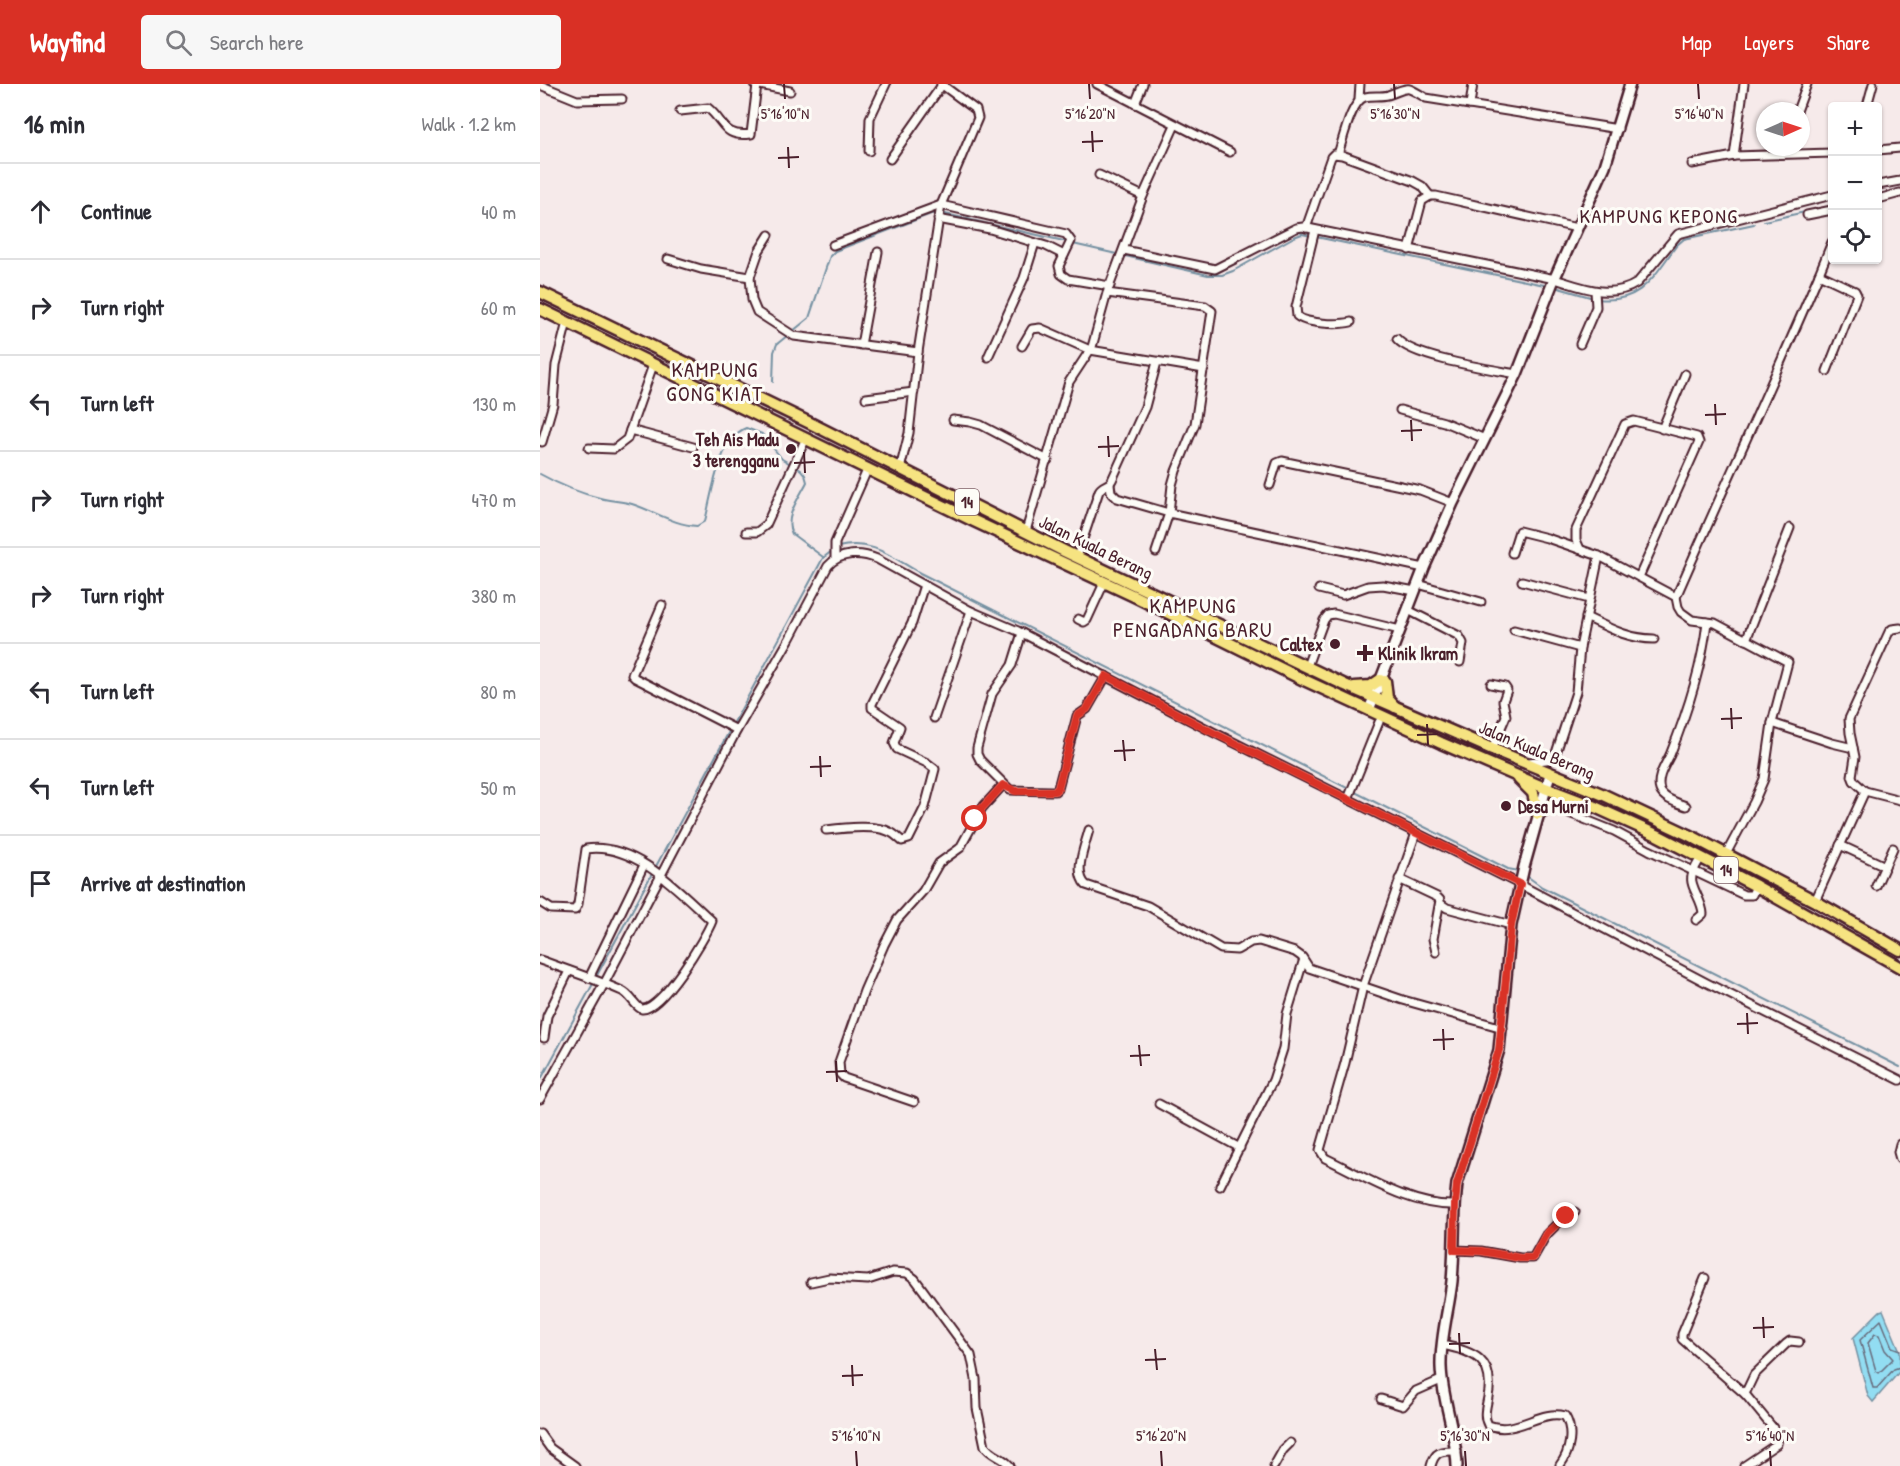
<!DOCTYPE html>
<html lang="en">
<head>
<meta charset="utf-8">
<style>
	:root { --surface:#fff; --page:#f7f7f7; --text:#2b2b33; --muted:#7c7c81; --line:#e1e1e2; --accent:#d93025 }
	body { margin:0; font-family:"Patrick Hand",sans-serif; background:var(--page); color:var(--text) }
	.controls { position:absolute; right:18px; top:18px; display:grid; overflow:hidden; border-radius:6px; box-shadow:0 2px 4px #0004 }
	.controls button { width:54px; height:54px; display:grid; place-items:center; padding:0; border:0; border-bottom:2px solid var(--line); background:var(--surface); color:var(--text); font:30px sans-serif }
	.compass { position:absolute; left:1216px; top:18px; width:54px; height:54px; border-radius:50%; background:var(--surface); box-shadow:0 2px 4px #0004; rotate:87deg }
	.stop { position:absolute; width:18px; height:18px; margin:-14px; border:4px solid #d93025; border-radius:50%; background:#fff }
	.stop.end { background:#d93025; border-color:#fff; box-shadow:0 2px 6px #0008 }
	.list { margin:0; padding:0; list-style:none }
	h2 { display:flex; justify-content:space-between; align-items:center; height:78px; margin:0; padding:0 24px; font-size:26px }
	h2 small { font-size:20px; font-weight:400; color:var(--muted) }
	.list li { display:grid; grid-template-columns:39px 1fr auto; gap:18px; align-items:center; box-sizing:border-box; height:96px; padding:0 24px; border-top:2px solid var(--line) }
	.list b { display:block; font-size:22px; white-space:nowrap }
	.list em { font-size:20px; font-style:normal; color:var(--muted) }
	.icon { flex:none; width:33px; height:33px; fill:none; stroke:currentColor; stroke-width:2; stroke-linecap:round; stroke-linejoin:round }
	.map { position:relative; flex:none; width:1360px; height:1382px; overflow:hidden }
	header { display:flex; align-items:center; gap:36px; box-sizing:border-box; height:84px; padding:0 30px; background:var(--accent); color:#fff }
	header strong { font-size:28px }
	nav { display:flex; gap:33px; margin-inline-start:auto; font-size:21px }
	.search { width:420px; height:54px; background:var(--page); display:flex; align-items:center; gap:15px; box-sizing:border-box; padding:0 21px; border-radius:6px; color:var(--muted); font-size:22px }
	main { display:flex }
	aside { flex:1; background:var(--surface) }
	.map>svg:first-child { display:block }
	.water { fill:#92ddf2; stroke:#7591a2; stroke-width:1.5 }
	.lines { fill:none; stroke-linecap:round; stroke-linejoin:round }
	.shore { stroke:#676b7b; stroke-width:1.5 }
	.stream { stroke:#7591a2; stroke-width:2 }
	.minor-casing { stroke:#4a1f2b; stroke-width:11 }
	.secondary-casing { stroke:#4a1f2b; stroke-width:14 }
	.trunk-casing { stroke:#4a1f2b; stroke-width:15 }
	.minor { stroke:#fdfcf7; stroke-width:7 }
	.secondary { stroke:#fdfcf7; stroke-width:9 }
	.trunk { stroke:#f6e381; stroke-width:10 }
	.route { stroke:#d93025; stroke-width:8 }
	.ticks { fill:none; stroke:#4a1f2b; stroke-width:2 }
	.poi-dot { fill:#4a1f2b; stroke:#fdfcf7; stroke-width:2 }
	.labels { text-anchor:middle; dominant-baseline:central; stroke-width:6; stroke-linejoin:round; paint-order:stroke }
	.shield { fill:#fdfcf7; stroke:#806168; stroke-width:1.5 }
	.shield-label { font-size:16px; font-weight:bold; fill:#4a1f2b }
	.poi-label { font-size:18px; font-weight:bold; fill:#4a1f2b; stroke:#fdfcf7; text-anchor:end }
	.street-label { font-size:18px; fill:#4a1f2b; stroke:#fdfcf7 }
	.neighbourhood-label { font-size:20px; letter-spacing:1.5px; fill:#4a1f2b; stroke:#fdfcf7 }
	.quarter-label { font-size:21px; letter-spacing:1.5px; fill:#4a1f2b; stroke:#fdfcf7 }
	.ticks-label { font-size:15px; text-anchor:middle; fill:#4a1f2b; stroke:#fdfcf7; stroke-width:6; stroke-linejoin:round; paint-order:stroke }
</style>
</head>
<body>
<header>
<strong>Wayfind</strong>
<div class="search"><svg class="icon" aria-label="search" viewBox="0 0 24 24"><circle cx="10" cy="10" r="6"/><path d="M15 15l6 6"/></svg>Search here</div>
<nav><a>Map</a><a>Layers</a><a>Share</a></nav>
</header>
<main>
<aside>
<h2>16 min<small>Walk · 1.2 km</small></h2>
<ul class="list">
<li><svg class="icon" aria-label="ahead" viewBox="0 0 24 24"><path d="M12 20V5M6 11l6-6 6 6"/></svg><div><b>Continue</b></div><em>40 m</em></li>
<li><svg class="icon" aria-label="right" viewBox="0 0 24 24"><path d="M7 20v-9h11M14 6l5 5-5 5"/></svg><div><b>Turn right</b></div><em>60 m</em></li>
<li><svg class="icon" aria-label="left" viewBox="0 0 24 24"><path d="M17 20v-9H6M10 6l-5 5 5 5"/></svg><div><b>Turn left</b></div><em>130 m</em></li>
<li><svg class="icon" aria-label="right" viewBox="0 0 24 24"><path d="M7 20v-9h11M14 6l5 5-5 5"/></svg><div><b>Turn right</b></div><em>470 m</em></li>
<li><svg class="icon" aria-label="right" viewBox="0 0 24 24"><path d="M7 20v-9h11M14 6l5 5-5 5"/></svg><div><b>Turn right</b></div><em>380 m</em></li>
<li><svg class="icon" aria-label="left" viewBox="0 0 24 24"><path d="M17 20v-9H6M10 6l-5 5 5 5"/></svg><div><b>Turn left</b></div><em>80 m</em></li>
<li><svg class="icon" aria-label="left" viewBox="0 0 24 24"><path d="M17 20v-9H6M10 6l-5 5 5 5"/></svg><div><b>Turn left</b></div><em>50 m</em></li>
<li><svg class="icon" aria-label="arrive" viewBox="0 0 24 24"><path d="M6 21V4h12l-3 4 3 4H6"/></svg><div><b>Arrive at destination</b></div></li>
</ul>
</aside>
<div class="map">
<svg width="1360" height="1382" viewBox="0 0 1360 1382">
	<rect width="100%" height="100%" fill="#f6eaea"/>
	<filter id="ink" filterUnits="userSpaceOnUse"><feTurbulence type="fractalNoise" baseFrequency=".0167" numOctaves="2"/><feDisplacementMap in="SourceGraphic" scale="12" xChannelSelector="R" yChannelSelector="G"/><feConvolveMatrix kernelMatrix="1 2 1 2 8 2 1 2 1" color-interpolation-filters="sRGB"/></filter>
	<g filter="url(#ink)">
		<path class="water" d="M 1343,1226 L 1360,1267 L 1360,1287 L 1333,1318 L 1328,1312 L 1313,1254 L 1340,1227 Z"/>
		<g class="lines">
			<g class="shore">
				<path d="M 1335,1250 L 1339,1251 L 1345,1266 L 1353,1275 L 1339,1289 L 1336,1287 L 1328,1259 Z"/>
				<path d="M 1360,1266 L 1352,1263 L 1341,1236 L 1320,1256 L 1333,1304 L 1337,1304 L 1354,1285 L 1360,1283"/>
			</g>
			<g class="stream">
				<path d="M 1224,137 L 1292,122"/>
				<path d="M 533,160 L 668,191 L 682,191 L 693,187 L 754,153 L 762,150 L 1009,202"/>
				<path d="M 1015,203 L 1050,213"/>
				<path d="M 1058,215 C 1102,220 1114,191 1137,161 L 1144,155 L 1214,140"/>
				<path d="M 233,298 L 234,268 L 237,260 L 269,234 L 290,172 L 295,167 L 391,130 L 401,129 L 528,158"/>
				<path d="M 0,390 C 18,400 39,409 60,414 C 70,417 82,417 92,420 C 114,427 134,441 157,442 L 165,437 C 172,411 178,355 206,344 L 222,350 L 242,375 L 261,386 L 265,391 L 267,398 C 260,412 243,434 252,450 L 283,473"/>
				<path d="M 298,463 C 333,455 351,473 380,489 L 968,785 L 979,787"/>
				<path d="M 984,790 L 1002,803 L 1360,983"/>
				<path d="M 56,893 L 283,474 L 293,466"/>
				<path d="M 0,997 L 54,898"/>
			</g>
			<defs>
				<g id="minor">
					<path d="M 214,0 L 250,7"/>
					<path d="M 401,0 L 436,26 L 438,34 L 401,121 L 526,150 L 531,157 L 519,182 L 521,190 L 528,195 L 570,202"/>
					<path d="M 557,0 L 690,68"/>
					<path d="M 1204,0 L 1194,72 L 1292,69"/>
					<path d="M 0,1 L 37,16 L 82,15"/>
					<path d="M 819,15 L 820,0"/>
					<path d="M 595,20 L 603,0"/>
					<path d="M 930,21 L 933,0"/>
					<path d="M 1327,22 L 1333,0"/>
					<path d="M 140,27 L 168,24 C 185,38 183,54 211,50 L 217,1"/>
					<path d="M 1257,27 L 1267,0"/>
					<path d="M 1338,66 L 1360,64"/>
					<path d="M 329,67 L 330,34 L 346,0"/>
					<path d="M 798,70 C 803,56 811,17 825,13 C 832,11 841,13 848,11 C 871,3 864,1 886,14 L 1078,45"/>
					<path d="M 350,75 L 402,1"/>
					<path d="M 1152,80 L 1194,72"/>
					<path d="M 559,91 L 603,112"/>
					<path d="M 1338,101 L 1360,97"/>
					<path d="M 1338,115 L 1360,109"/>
					<path d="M 1267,131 L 1292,126"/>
					<path d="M 398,135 L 450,145 L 506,162 L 524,171"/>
					<path d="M 766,144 L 791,73 L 794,70 L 802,71 L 873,97 L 882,102 L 890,112"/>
					<path d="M 775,146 L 756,223 L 757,232 C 766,240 799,241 811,238"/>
					<path d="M 229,151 L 219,167 L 210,193 L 212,216 L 217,228 L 254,252 L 378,268"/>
					<path d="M 293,161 L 401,121"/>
					<path d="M 584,166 L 675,185 L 756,144 L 763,143 L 1015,195 C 1041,203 1071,216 1097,199 L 1138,150 L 1292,111"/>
					<path d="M 869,166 L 882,117 L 890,112 L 896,112 L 1037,144"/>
					<path d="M 128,175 L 161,185 L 210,193"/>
					<path d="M 568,206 L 603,112 L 635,41"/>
					<path d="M 857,255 C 873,274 950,285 977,290"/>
					<path d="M 1040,260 L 1056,223 L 1055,207"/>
					<path d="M 321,261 L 338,168"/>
					<path d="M 482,262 L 492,245 L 500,244 L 550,266 L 664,285"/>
					<path d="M 448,273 L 484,194 L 495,159"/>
					<path d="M 1287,287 L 1317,211 L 1315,207 L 1279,190 L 1292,158"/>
					<path d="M 326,314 L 374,308"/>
					<path d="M 860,326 L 904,338 L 945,355"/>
					<path d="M 413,336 L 430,338 L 441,341 L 508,376"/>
					<path d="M 1122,345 L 1145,290"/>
					<path d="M 90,346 L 153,363"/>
					<path d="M 2,358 L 13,320 L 16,281 L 27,238"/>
					<path d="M 49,364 L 74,365 L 87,355 L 113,281"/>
					<path d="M 360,385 L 369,349 L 378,268 L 401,121"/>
					<path d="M 570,400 L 571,408 L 577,414 L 629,429 L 616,468"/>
					<path d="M 730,401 L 737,379 L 742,377 L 880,406 L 913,419"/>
					<path d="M 486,447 L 529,298 L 552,263 L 567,209 L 665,222 L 672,227 L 655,340 L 636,387 L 632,401 L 629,429 L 884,484"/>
					<path d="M 206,448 L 217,448 L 226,441 L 266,354"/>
					<path d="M 1040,465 L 1036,456 L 1036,446 L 1085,340 L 1094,337 L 1157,353 L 1159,358 L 1099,493"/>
					<path d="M 972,469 L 979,447 L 1007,454 L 1059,472 L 1136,513"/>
					<path d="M 537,473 L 559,407 C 562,401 569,402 572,396 L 605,323 L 617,278"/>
					<path d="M 295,475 L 295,459 L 328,384"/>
					<path d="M 982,497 L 1049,515"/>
					<path d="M 878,500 L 941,518"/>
					<path d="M 779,505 L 803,511 L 828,502 L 843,501 L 875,507"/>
					<path d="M 122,521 L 92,591 L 95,594 L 197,646"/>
					<path d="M 868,526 L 919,552 L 923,559 L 920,578"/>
					<path d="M 1046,533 C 1069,544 1088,555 1114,555"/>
					<path d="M 538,535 L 544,538 L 547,536 L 564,499"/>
					<path d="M 974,546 L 1040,564"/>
					<path d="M 482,549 L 472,581 L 452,610 L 437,664 L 437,670 L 440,676 L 470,706 L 510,707 L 515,707 L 518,704 L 537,632 L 547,625 L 566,592"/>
					<path d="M 1206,556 L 1250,444"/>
					<path d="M 767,582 L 784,536 L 788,531 L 794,530 L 860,546"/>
					<path d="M 951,600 L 965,603 L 967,606 L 963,617 L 966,632 L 952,665"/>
					<path d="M 394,634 L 431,527"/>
					<path d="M 1232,639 L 1292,659 L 1313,664"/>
					<path d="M 989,678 L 1014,675 L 1036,608 L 1040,564 L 1059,472"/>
					<path d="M 1325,707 L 1314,697 L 1312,692 L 1315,673 L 1310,649 L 1309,635 L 1349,548 L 1352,545 L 1360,544"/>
					<path d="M 808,715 L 839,638"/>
					<path d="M 1146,722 C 1138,719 1123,715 1120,706 C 1116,694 1125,681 1130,671 C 1147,629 1162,583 1167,538"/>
					<path d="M 1029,729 L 1074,747 L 1109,766 L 1204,811 L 1212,811 L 1216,802"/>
					<path d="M 286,746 C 303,744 336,740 350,748 C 355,750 358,754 362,757 L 369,755 L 385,723 L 395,685 L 387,679 L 357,665 L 354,659 L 360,643 L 332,624 L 332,620 L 372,539 L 384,501"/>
					<path d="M 549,746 C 545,762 533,788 546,801 L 608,822 L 681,865 L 697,866 L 711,858 L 719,857 L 755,868 L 762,873 L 769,884 L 863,916 L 963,944"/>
					<path d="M 876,749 L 823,902 L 805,979 L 780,1066 L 785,1074 C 823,1092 872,1123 915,1121"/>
					<path d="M 1300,761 L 1345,782"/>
					<path d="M 1186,770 L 1214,718 L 1224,695 L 1232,639 L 1248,578 L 1175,539 L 1152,536 L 1141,528 L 1138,523 L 1136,513 C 1183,405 1233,298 1279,190"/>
					<path d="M 859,795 L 897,813 L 900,816 L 893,855 L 896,868"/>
					<path d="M 1336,802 L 1353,764"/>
					<path d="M 1275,817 L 1325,707 L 1360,716"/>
					<path d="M 0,818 L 11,825 L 35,826 L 38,820 L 46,765 C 95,758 139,807 172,837 C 166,853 121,927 102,925 C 96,924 90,910 82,907 C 55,895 27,886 0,876"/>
					<path d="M 901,820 L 907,824 L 971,841"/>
					<path d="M 1156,836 L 1163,830 C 1163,817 1149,802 1152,792 C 1153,786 1158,779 1161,773"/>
					<path d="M 49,894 L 104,781"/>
					<path d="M 4,954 L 7,932 L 29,887"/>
					<path d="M 0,1015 L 64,900 L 197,646 L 250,554 L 288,482 C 300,468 321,468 337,475 L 431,527 L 478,547 L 673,648 L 979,800 L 1167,899 L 1360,996"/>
					<path d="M 374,1018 L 304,994 L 300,990 L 299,978 L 324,907 L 344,861 L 357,836 L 383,807 L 399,779 L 420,764 L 442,724 L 463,701"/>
					<path d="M 619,1020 L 700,1064"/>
					<path d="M 1360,1060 L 1358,1068 L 1360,1075"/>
					<path d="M 680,1102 L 733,996 L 743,965 L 747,930 L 763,878"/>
					<path d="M 914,1166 L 941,1167 L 980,1174 L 993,1174 L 1006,1151 L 1021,1136 L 1035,1128"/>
					<path d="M 1165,1194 L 1142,1250 L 1142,1255 L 1205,1310"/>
					<path d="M 271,1198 L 289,1194 L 328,1196 L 353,1188 L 367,1189 L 375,1195 L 431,1271 L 436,1295 L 437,1324 L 445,1362 C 451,1372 464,1373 470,1382"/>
					<path d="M 902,1261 C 934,1267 955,1276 948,1313 C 946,1324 943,1332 948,1341 C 977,1352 999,1325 1025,1332 C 1034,1347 1030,1368 1020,1381"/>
					<path d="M 841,1315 L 863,1322 L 876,1307 L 901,1296"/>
					<path d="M 0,1350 L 10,1364 L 35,1382"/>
					<path d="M 734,1382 L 743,1366 L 750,1359"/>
					<path d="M 891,1382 C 895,1366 902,1367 917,1367"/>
					<path d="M 1204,1382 L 1237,1360 L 1238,1355 L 1233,1344 L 1205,1310 L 1214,1291 L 1246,1260 L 1250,1257 L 1259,1258"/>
				</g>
				<g id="secondary">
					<path d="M 829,626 L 884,484 L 913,419 L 977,290 L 1013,198 L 1065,82 L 1090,0"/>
					<path d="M 917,1382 C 916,1348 902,1316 901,1283 C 900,1254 909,1225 912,1197 C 915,1164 913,1132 917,1100 L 959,966 L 971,841 L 984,783 L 1010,690"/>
				</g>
				<g id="trunk">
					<path d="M 0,208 L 270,339 L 524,467 L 805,601 L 952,665 L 1064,711 L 1149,751 L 1275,817 L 1360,866"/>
					<path d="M 0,225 L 434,437 L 594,512 L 764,596 L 901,659 L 1005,704 L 1055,723 L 1117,751 L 1216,802 L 1360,883"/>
					<path d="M 845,597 L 847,614 L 855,623"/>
					<path d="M 814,603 L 831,602 L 840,596"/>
					<path d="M 979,695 L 993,709 L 998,730 L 1017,717 L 1034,718"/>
				</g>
			</defs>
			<use href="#minor" class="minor-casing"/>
			<use href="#secondary" class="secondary-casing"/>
			<use href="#trunk" class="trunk-casing"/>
			<use href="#minor" class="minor"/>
			<use href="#secondary" class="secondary"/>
			<use href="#trunk" class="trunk"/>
		</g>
	</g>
	<g class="lines" filter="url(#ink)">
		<path class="route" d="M 435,735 L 442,724 L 463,701 L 475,707 L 515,707 L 518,704 L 537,632 L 547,625 L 566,592 L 672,648 L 980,800 L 971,842 L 959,966 L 917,1100 L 915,1121 L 914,1166 L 941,1167 L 980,1174 L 993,1174 L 1006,1150 L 1026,1132"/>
	</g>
	<path class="ticks" d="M 244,0 L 245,15M 549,0 L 550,15M 854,0 L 855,15M 1158,0 L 1159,15M 552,47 L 553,68M 542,58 L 563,57M 248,63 L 249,84M 238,74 L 259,73M 1175,320 L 1176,341M 1165,331 L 1186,330M 871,336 L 872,357M 861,347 L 882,346M 568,352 L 569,373M 558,363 L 579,362M 264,368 L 265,389M 254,379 L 275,378M 1191,624 L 1192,645M 1181,635 L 1202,634M 887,640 L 888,661M 877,651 L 898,650M 583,656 L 585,677M 574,667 L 595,666M 280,672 L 281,693M 270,683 L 291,682M 1207,929 L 1208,950M 1197,940 L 1218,939M 903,945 L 904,966M 893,956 L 914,955M 599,961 L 601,982M 590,972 L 610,971M 296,977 L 297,998M 286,988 L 307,987M 1223,1233 L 1224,1254M 1213,1244 L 1234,1243M 919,1249 L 920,1270M 909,1260 L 930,1259M 615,1265 L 617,1286M 605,1276 L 626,1275M 312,1281 L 313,1302M 302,1292 L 323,1291M 316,1367 L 317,1382M 621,1367 L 622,1382M 925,1367 L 926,1382M 1230,1367 L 1231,1382"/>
	<g class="poi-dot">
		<circle cx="251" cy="365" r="6"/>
		<circle cx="795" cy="560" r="6"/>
		<path d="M822 560h6v6h6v6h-6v6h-6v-6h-6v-6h6z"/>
		<circle cx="966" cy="722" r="6"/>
	</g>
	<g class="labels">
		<g class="shield">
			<rect x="415" y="405" width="24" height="26" rx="4.5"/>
			<rect x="1174" y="773" width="24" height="26" rx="4.5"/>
		</g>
		<g class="shield-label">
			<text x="427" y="418">14</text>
			<text x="1186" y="786">14</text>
		</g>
		<g class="poi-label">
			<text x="239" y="355">Teh Ais Madu<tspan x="239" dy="21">3 terengganu</tspan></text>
			<text x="783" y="560">Caltex</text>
			<text x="838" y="569" text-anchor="start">Klinik Ikram</text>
			<text x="978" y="722" text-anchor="start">Desa Murni</text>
		</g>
		<g class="street-label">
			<text transform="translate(556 463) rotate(26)">Jalan Kuala Berang</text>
			<text transform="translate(997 666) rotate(23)">Jalan Kuala Berang</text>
		</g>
		<g class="neighbourhood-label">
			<text x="1119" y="131">KAMPUNG KEPONG</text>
		</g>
		<g class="quarter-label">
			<text x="175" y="285">KAMPUNG<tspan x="175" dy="24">GONG KIAT</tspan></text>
			<text x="653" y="521">KAMPUNG<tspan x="653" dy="24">PENGADANG BARU</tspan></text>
		</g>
	</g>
	<g class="ticks-label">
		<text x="245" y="35">5°16'10"N</text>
		<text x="550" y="35">5°16'20"N</text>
		<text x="855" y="35">5°16'30"N</text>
		<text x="1159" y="35">5°16'40"N</text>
		<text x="316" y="1357">5°16'10"N</text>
		<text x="621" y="1357">5°16'20"N</text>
		<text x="925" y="1357">5°16'30"N</text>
		<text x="1230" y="1357">5°16'40"N</text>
	</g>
</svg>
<div class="controls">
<button>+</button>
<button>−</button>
<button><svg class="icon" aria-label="locate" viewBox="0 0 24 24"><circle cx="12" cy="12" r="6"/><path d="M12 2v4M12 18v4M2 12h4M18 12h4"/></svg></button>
</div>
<svg class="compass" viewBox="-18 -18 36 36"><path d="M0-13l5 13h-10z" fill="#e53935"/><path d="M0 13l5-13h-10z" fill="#7c7c81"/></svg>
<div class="stop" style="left:435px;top:735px"></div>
<div class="stop end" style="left:1026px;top:1132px"></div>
</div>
</main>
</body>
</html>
